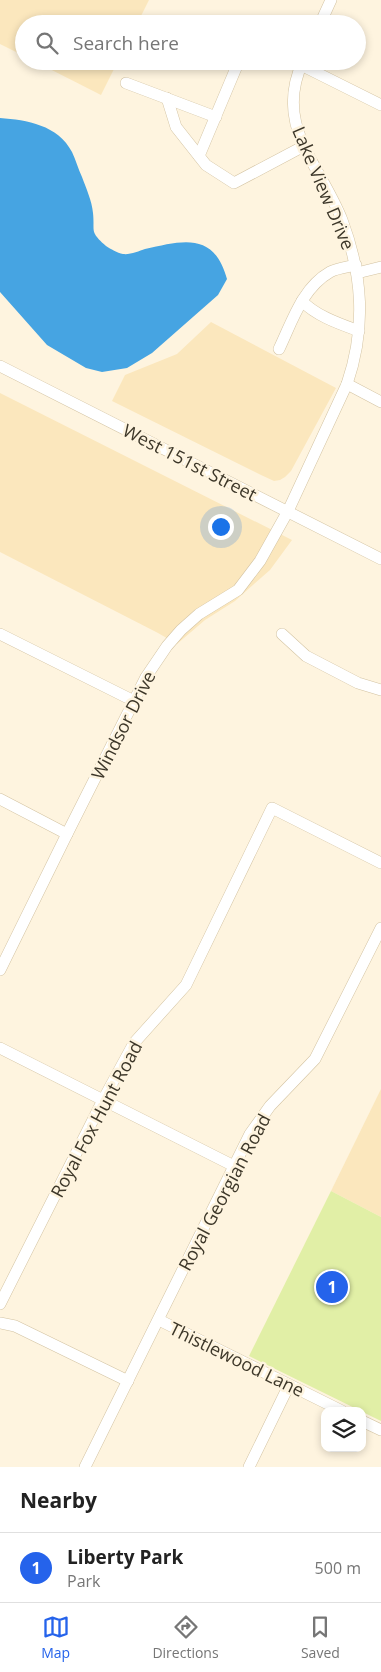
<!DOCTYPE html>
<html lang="en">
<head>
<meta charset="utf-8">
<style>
	:root { --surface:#fff; --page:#f6f6f6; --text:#222; --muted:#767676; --line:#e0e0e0; --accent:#2563eb }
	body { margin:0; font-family:"Open Sans",sans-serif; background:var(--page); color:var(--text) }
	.controls { position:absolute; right:15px; bottom:15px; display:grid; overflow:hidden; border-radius:10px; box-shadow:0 2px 8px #0003 }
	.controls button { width:45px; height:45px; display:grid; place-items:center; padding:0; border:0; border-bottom:1px solid var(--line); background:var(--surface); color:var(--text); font:25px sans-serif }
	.you { position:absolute; left:220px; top:526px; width:18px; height:18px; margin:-12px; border:4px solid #fff; border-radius:50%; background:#1a73e8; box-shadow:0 0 0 8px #1a73e833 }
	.badge { display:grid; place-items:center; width:32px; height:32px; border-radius:50%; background:var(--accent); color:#fff; font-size:16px; font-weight:700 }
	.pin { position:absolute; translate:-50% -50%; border:2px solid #fff; box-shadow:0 1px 5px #0006 }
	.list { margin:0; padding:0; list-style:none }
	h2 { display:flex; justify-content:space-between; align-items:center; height:65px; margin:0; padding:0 20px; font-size:21px }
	h2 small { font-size:16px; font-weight:400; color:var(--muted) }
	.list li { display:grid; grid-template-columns:32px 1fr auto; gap:15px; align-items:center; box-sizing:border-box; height:70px; padding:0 20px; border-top:1px solid var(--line) }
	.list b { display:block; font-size:19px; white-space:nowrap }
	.list p { margin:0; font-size:16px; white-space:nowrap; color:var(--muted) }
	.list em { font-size:16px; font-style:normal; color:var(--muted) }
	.icon { flex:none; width:28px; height:28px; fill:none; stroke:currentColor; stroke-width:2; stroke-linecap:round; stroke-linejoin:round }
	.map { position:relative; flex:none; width:381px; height:1467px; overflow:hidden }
	.search { position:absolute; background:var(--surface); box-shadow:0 2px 8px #0003; left:15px; right:15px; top:15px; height:55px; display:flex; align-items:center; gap:12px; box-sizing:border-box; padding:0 18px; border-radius:28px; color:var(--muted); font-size:19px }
	.sheet { height:135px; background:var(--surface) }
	nav { display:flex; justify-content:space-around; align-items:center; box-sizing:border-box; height:70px; border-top:1px solid var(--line); background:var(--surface); font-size:14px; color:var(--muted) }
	nav a { display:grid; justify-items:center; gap:2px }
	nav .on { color:var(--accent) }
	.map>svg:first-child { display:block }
	.built { fill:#fbe7bd }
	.green { fill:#e1efa6 }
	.water { fill:#46a4e2 }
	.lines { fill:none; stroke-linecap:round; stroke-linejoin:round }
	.minor-casing { stroke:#d3c3a2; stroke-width:12 }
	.minor { stroke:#fff; stroke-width:11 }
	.labels { text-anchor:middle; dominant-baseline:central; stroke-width:5; stroke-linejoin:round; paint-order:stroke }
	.street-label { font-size:18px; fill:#3d3729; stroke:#fef4df }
</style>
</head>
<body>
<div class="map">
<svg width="381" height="1467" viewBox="0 0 381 1467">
	<rect width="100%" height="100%" fill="#fef4df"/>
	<g class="built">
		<path d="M 0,0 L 149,0 L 137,24 L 24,24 L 24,56 L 0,44 Z"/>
		<path d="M 34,61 L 118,61 L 101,95 Z"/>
		<path d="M 211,322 L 336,388 L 291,471 L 285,477 L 280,480 L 274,481 L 261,475 L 112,401 L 125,375 L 177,354 Z"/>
		<path d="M 0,393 L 292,540 L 270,570 L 245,592 L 235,601 L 205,620 L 177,644 L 158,633 L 0,552 Z"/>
		<path d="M 381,1089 L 381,1217 L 331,1191 Z"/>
	</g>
	<path class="green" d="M 331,1191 L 381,1217 L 381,1421 L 249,1356 Z"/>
	<path class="water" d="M 0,118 C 27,120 58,125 72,152 C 76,160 78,169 82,177 C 86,188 92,201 93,213 C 95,232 89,231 106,246 C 111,249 117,253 123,254 C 130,255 139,251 145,249 C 184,240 214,232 227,279 L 218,295 L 152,353 L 127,368 L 102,372 L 86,368 L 47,345 L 0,292 Z"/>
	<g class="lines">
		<defs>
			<g id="minor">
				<path d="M 320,24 L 331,0"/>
				<path d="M 301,65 L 381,105"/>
				<path d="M 126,83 L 216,117"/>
				<path d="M 167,98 L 176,127 L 206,165 L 234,183 L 304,146"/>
				<path d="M 199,156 L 236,68"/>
				<path d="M 357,273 L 381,267"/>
				<path d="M 302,301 C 316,316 340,324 359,331"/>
				<path d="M 279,349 C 292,322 302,288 330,272 C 337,268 348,267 356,265"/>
				<path d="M 0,366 L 381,559"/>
				<path d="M 347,384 L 381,402"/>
				<path d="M 0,634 L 134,701"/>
				<path d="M 282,634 L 306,656 L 358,683 L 381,690"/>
				<path d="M 0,799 L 67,834"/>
				<path d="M 0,970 L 67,834 L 146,677 L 167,646 L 181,630 L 199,614 L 238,590 L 260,561 L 288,511 L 347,384 C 366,328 363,276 342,220 C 320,164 273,126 303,61"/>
				<path d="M 0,1048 L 234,1166"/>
				<path d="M 0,1304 L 103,1100 L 134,1043 L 186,985 L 272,808 L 381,863"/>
				<path d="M 159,1320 L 342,1411"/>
				<path d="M 0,1323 L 15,1326 L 128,1381"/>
				<path d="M 362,1421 L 381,1430"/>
				<path d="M 85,1467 L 250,1134 L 270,1106 L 315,1059 L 381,928"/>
				<path d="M 249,1467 L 289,1385"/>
			</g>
		</defs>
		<use href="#minor" class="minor-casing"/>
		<use href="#minor" class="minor"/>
	</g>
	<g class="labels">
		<g class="street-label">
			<text transform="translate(324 188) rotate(67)">Lake View Drive</text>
			<text transform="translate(190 462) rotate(27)">West 151st Street</text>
			<text transform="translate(123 725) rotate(-63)">Windsor Drive</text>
			<text transform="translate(96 1119) rotate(-62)">Royal Fox Hunt Road</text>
			<text transform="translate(224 1192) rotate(-62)">Royal Georgian Road</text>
			<text transform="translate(237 1359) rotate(26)">Thistlewood Lane</text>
		</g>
	</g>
</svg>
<div class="controls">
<button><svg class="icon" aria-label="layers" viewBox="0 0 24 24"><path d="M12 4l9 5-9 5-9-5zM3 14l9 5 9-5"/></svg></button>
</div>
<div class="you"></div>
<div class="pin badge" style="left:332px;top:1287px">1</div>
<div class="search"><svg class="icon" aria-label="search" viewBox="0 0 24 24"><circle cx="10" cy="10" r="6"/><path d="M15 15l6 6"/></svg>Search here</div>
</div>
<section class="sheet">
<h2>Nearby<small></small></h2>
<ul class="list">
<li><span class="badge">1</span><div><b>Liberty Park</b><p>Park</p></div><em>500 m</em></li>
</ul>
</section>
<nav>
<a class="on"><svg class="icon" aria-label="map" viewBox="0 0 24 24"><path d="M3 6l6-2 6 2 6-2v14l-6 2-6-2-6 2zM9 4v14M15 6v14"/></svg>Map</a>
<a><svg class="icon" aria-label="directions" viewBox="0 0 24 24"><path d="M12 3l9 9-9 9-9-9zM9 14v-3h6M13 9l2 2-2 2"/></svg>Directions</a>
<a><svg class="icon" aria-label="saved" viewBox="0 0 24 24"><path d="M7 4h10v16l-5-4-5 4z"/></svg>Saved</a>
</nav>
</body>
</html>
